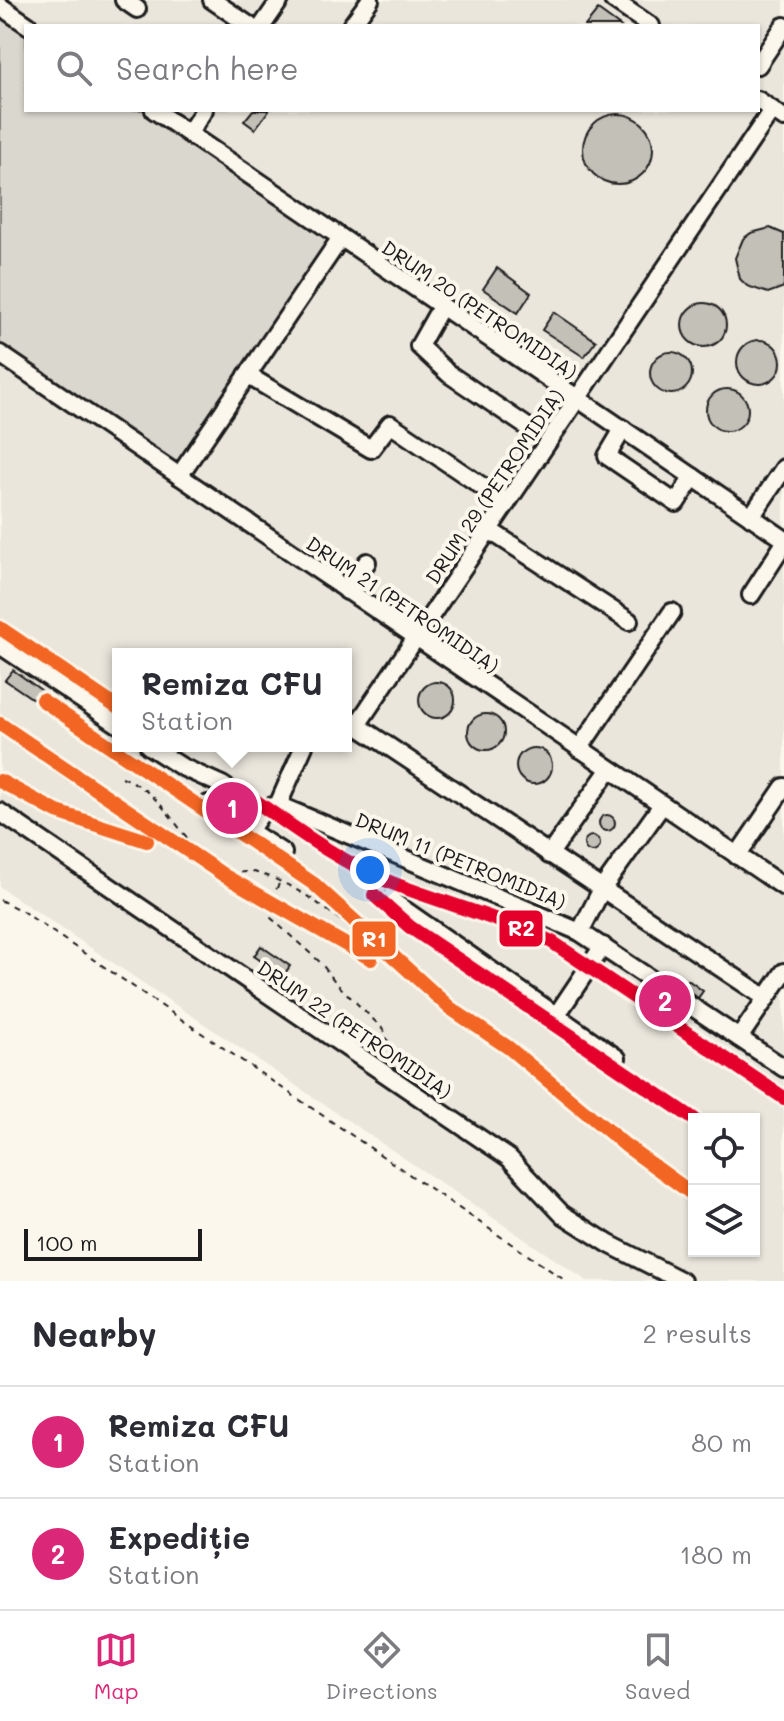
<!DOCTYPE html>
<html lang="en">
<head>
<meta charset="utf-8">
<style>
	:root { --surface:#fff; --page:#f2f2f3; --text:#2b2b33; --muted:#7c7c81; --line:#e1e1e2; --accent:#db2777 }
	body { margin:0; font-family:Mali,sans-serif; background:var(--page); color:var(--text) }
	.controls { position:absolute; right:24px; bottom:24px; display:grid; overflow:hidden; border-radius:0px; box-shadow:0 2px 6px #0004 }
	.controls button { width:72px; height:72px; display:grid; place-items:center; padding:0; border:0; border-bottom:2px solid var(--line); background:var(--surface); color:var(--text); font:40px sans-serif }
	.scale { position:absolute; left:24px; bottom:20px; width:178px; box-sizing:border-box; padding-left:8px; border:4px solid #1c1c1c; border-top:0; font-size:22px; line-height:28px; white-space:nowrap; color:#1c1c1c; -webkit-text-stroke:6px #fbf7ec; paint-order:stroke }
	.you { position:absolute; left:370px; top:870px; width:28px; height:28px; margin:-20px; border:6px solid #fff; border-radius:50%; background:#1a73e8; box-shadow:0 0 0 12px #1a73e833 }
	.badge { display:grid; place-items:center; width:52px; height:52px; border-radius:50%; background:var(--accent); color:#fff; font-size:26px; font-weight:700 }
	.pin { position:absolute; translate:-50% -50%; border:4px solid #fff; box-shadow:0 2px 8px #0006 }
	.popup { position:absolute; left:112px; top:648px; width:240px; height:104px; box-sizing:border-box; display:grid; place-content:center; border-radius:0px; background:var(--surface); filter:drop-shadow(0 2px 6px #0005); font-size:26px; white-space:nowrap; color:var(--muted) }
	.popup b { font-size:30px; color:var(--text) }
	.popup::after { content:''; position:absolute; left:50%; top:100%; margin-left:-16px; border:16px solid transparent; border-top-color:var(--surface) }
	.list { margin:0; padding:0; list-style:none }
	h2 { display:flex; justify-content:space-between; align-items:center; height:104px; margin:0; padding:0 32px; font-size:34px }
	h2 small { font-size:26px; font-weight:400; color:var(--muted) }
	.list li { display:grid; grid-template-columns:52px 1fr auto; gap:24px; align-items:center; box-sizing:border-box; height:112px; padding:0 32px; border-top:2px solid var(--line) }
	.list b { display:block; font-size:30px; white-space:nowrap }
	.list p { margin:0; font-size:26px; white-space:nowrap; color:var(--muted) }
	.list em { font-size:26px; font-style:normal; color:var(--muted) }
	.icon { flex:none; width:44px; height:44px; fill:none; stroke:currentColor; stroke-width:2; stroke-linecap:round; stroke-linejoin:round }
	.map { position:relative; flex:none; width:784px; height:1281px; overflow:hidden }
	.search { position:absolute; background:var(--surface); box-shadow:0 2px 6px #0004; left:24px; right:24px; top:24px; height:88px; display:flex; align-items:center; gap:20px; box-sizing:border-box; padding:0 28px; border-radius:0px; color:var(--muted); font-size:30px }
	.sheet { height:328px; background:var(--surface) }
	nav { display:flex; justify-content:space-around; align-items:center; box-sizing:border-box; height:112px; border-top:2px solid var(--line); background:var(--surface); font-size:22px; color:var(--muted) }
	nav a { display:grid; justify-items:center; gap:4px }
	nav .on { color:var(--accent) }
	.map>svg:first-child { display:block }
	.built { fill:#eae6dc; fill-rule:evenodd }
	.green { fill:#dad7ce; stroke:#7b7a75; stroke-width:2 }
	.building { fill:#c3c0b8; stroke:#1c1c1c; stroke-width:2 }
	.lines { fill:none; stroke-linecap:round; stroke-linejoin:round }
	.minor-casing { stroke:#1c1c1c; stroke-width:22 }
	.path { stroke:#1c1c1c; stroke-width:2; stroke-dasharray:6 6; stroke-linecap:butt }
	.minor { stroke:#fbf7ec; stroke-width:16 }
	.rail-1-casing { stroke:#fbf7ec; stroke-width:20 }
	.rail-2-casing { stroke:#fbf7ec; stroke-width:20 }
	.rail-1 { stroke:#f26522; stroke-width:14 }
	.rail-2 { stroke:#e4002b; stroke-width:14 }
	.labels { text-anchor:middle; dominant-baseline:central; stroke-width:8; stroke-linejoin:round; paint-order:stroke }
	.street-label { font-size:20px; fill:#1c1c1c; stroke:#fbf7ec }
	.line-badge { stroke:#fbf7ec; stroke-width:3 }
	.badge-label { font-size:22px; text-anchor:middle; font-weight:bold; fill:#fff }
</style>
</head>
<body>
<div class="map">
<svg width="784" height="1281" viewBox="0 0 784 1281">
	<rect width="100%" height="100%" fill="#fbf7ec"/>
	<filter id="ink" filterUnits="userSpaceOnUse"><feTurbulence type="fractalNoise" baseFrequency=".0125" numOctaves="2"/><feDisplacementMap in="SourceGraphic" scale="16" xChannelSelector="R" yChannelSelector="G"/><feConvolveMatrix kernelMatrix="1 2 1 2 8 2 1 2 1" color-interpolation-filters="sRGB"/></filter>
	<g filter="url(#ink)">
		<path class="built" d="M 0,0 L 784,0 L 784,1281 L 587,1281 L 0,887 ZM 26,26 L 758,26 L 758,110 L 26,110 ZM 118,654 L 346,654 L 346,746 L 118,746 ZM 694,1119 L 754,1119 L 754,1251 L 694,1251 Z"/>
		<path class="green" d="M 0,7 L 26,26 L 26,110 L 151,110 L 340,239 L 179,476 L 0,354 Z"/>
		<g class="building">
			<path d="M 598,10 L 620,26 L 585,26 Z"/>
			<path d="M 253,110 L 269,110 L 255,129 L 244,121 Z"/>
			<circle cx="618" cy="149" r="35"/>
			<path d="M 770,228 L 784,234 L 784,287 L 768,293 L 747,286 L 740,279 L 735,258 L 743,239 L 751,233 Z"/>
			<path d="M 497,268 L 531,293 L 518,313 L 483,289 Z"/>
			<circle cx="704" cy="325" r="22"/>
			<path d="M 554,312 L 596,341 L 584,357 L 542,330 Z"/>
			<circle cx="759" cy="362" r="22"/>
			<circle cx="671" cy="373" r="21"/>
			<circle cx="727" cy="410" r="21"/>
			<path d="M 13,670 L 45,693 L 39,703 L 5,680 Z"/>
			<circle cx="437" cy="700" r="18"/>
			<circle cx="486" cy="732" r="18"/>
			<circle cx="534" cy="766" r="18"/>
			<circle cx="607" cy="823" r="8"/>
			<circle cx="592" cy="844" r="8"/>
			<path d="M 261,946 L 290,966 L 283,976 L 254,956 Z"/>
			<path d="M 688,980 L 703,991 L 698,998 L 684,988 Z"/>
			<path d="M 642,986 L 687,1017 L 683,1021 L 639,990 Z"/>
		</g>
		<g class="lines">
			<defs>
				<g id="minor">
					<path d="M 124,0 L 137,9"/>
					<path d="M 212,0 L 250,26"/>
					<path d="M 613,0 L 651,26"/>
					<path d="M 0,6 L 29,26"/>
					<path d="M 262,26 L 280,0"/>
					<path d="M 351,26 L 370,0"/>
					<path d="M 758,65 L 784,26"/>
					<path d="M 758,100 L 784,118"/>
					<path d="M 154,110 L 784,539"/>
					<path d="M 189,133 L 204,110"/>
					<path d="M 441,307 L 419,346 L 449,374 L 529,428"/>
					<path d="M 0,354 L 784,887"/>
					<path d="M 247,375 L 371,449 L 390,424 L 507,503"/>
					<path d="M 623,429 L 607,456 L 676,503 L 693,477"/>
					<path d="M 179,476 L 340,239"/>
					<path d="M 751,517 L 784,468"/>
					<path d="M 489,530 L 629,621"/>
					<path d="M 347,591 L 367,562"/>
					<path d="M 751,595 L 784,544"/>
					<path d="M 0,645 L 118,724"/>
					<path d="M 346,718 L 766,998"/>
					<path d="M 357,725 L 772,110"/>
					<path d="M 149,746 L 182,767 L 222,785 L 262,812"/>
					<path d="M 579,749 L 672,612"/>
					<path d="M 208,804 L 283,853"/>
					<path d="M 278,805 L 580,932 L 784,1068"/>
					<path d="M 0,812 L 509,1158 L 562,1214 L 609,1244 L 682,1281"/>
					<path d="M 249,831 L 265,808 L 278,805 L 304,746"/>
					<path d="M 549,855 L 609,770"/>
					<path d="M 737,856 L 784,787"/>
					<path d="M 389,899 L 617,1058"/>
					<path d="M 580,932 L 602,889 L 662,805"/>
					<path d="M 556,1016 L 603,946"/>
					<path d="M 739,1038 L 784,972"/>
				</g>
			</defs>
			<use href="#minor" class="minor-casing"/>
			<g class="path">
				<path d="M 122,777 C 172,797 180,848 226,871 C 235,875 247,870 257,873 C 304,886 344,923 380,954"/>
				<path d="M 279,884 L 269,903 L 271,918 L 321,963 L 336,983 L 384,1030 L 388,1042 L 383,1054"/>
				<path d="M 0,900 L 22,911 L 566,1281"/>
			</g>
			<use href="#minor" class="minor"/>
			<defs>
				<g id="rail-1">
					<path d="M 0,628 L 118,708"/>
					<path d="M 42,700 L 314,884 L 450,1008 L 509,1048 L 625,1145 L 694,1195"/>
					<path d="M 0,724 L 225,876 L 371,959"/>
					<path d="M 0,781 L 57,812 L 147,841"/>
				</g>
				<g id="rail-2">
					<path d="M 241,791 C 289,824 338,862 392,883 C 446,904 501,918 552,942 L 784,1098"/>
					<path d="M 374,895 L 410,927 L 694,1119"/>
				</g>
			</defs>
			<use href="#rail-1" class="rail-1-casing"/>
			<use href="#rail-2" class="rail-2-casing"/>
			<use href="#rail-1" class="rail-1"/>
			<use href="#rail-2" class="rail-2"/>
		</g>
	</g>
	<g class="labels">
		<g class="street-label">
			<text transform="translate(480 309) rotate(34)">DRUM 20 (PETROMIDIA)</text>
			<text transform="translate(494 486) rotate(-56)">DRUM 29 (PETROMIDIA)</text>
			<text transform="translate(403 604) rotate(34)">DRUM 21 (PETROMIDIA)</text>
			<text transform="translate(461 860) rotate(22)">DRUM 11 (PETROMIDIA)</text>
			<text transform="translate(355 1029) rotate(34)">DRUM 22 (PETROMIDIA)</text>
		</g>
	</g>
	<g class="line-badge">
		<rect x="498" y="909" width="46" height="39" rx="8" fill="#e4002b"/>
		<rect x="351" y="920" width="46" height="38" rx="8" fill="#f26522"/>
	</g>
	<g class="badge-label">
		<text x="521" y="936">R2</text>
		<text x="374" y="947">R1</text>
	</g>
</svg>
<div class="controls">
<button><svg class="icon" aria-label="locate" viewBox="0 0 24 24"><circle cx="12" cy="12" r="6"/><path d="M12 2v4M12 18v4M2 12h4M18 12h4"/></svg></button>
<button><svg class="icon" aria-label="layers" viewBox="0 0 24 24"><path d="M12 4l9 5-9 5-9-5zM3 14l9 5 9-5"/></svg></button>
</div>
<div class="scale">100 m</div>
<div class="you"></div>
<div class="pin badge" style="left:232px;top:808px">1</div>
<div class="popup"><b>Remiza CFU</b>Station</div>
<div class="pin badge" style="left:665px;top:1001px">2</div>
<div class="search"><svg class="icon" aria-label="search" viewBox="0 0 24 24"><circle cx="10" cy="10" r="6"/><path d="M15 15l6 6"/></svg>Search here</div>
</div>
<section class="sheet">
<h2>Nearby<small>2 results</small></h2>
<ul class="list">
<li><span class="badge">1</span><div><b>Remiza CFU</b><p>Station</p></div><em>80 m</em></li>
<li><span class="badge">2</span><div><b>Expediție</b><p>Station</p></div><em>180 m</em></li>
</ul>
</section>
<nav>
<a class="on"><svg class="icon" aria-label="map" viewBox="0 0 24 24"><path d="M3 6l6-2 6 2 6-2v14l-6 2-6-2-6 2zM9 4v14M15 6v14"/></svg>Map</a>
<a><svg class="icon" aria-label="directions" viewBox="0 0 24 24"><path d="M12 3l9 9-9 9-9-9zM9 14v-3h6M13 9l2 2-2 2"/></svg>Directions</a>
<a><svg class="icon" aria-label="saved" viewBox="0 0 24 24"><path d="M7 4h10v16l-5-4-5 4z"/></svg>Saved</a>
</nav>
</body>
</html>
